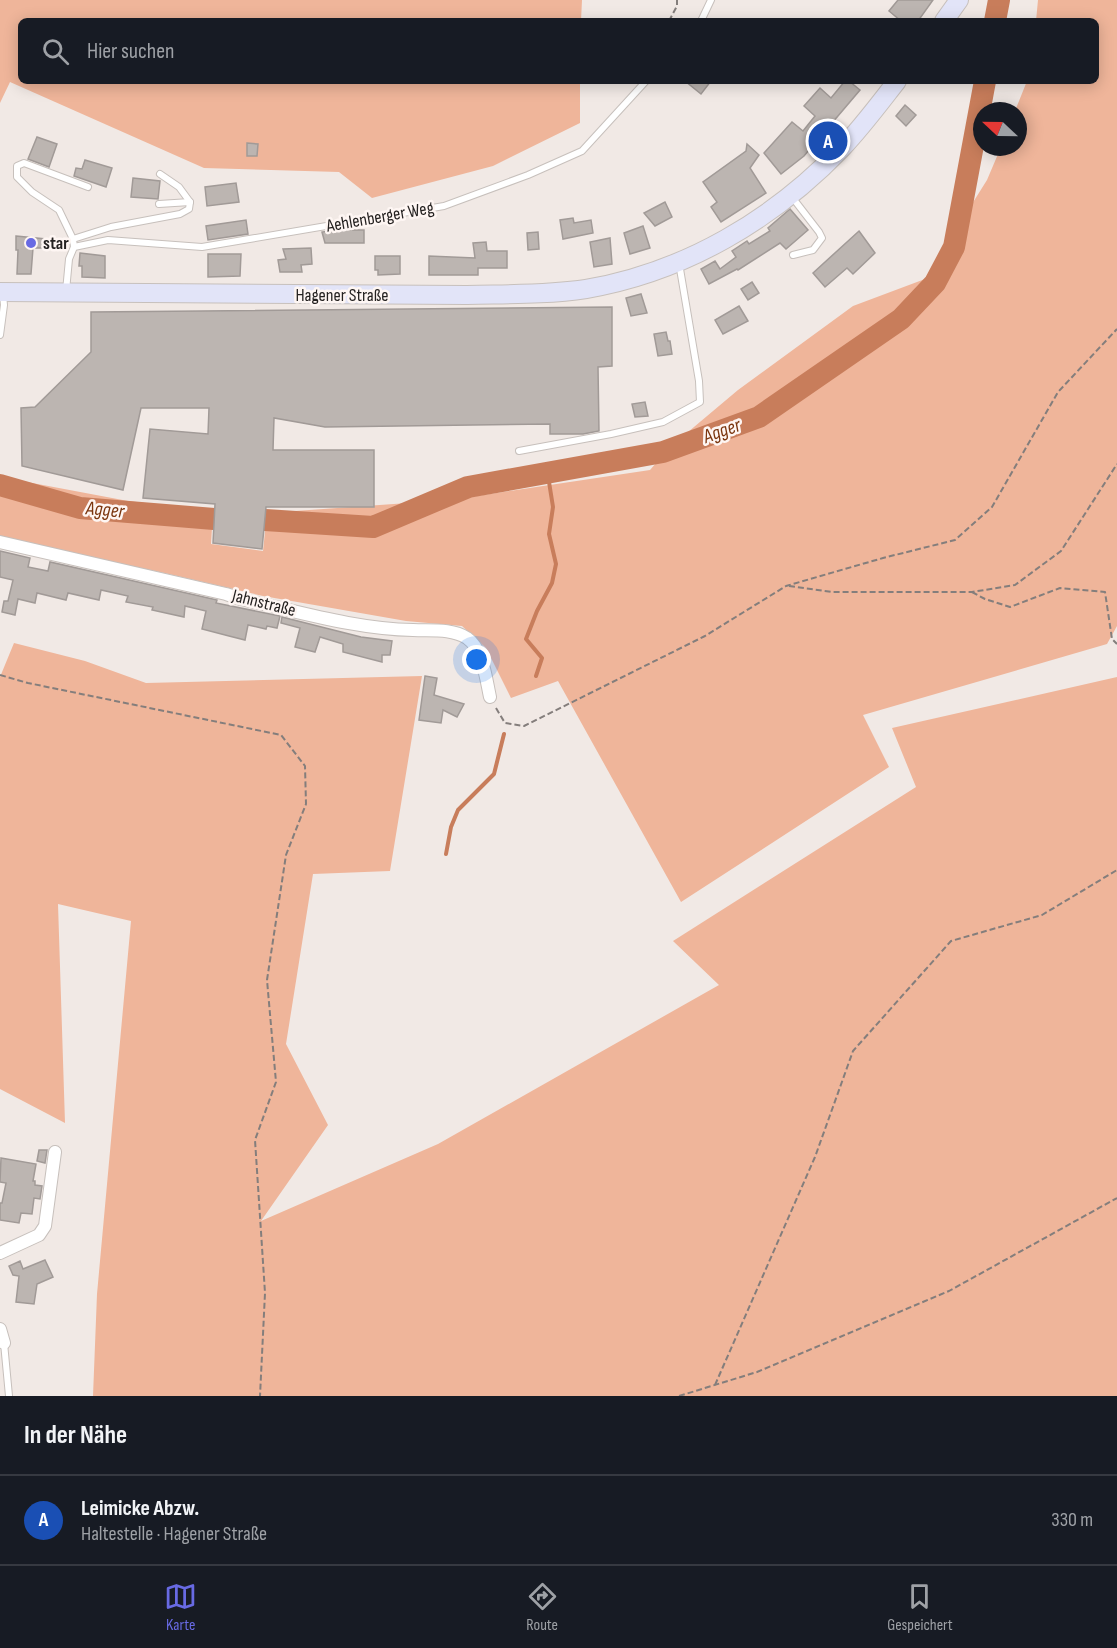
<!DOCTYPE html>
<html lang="de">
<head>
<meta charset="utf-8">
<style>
	:root { --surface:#171b24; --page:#242831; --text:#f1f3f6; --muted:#9ea1a6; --line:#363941; --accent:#686ae3 }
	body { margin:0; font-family:"Sofia Sans Condensed",sans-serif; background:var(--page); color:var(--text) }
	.compass { position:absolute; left:973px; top:102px; width:54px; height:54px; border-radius:50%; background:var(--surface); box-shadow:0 3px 15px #0003; rotate:292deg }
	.you { position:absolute; left:477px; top:660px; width:21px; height:21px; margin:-15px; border:4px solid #fff; border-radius:50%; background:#1a73e8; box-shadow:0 0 0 9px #1a73e833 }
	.badge { display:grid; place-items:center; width:39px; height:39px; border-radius:50%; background:var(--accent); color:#fff; font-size:20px; font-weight:700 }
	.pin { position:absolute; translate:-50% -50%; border:3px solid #fff; box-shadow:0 2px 6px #0006 }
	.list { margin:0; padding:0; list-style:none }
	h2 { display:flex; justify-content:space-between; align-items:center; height:78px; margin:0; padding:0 24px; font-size:26px }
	h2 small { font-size:20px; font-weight:400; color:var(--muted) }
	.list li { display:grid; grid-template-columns:39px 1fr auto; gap:18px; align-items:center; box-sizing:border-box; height:90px; padding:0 24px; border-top:2px solid var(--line) }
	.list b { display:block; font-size:22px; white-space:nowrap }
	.list p { margin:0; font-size:20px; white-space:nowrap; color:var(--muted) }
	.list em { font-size:20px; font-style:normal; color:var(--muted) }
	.icon { flex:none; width:33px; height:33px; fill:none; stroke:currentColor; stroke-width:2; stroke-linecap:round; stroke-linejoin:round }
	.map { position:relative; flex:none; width:1117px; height:1396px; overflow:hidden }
	.search { position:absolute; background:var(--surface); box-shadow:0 3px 15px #0003; left:18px; right:18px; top:18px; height:66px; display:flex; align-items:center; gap:15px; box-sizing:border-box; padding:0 21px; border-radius:9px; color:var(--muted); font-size:22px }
	.sheet { height:168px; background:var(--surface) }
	nav { display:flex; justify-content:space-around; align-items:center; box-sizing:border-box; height:84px; border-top:2px solid var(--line); background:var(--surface); font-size:16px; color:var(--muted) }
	nav a { display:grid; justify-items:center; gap:3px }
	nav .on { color:var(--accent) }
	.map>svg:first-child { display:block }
	.green { fill:#efb59a }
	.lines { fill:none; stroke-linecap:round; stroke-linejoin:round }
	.stream { stroke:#c87d5b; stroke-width:4 }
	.river { stroke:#c87d5b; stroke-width:22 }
	.building { fill:#bcb5b1; stroke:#a19a97; stroke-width:1.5 }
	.service-casing { stroke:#c7c0bc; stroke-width:8 }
	.minor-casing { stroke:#c7c0bc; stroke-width:14 }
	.secondary-casing { stroke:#c7c0bc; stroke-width:20 }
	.path { stroke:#847e7c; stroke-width:2; stroke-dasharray:6 3; stroke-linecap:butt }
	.service { stroke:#fff; stroke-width:6 }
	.minor { stroke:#fff; stroke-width:12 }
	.secondary { stroke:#e2e4f8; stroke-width:18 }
	.poi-dot { fill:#686ae3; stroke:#fef6f3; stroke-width:2 }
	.labels { text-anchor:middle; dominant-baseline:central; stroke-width:5; stroke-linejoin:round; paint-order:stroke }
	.street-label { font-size:18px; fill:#242120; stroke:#fef6f3 }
	.poi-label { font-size:18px; font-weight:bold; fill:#242120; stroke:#fef6f3; text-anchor:start }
	.water-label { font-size:20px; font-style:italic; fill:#7b360f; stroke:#fef6f3 }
</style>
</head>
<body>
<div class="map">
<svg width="1117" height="1396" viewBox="0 0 1117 1396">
	<rect width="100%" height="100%" fill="#f1e9e5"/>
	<g class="green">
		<path d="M 0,0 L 582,0 L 581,21 L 21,21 L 21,81 L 580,81 L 580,123 L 493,166 L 372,198 L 339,172 L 204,168 L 10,82 L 0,103 Z"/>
		<path d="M 1038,0 L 1117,0 L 1117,626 L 1107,644 L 863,715 L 889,767 L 681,902 L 558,681 L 511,698 L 486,648 L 462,626 L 406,621 L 263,596 L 164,573 L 0,538 L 0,475 L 11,479 L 128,501 L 213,511 L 211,544 L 263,551 L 267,513 L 450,500 L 650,470 L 669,448 L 738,390 L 853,306 L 925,279 L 987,180 L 1001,147 L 1018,147 L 1018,111 L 1015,111 L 1027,81 L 1096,81 L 1096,21 L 1036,21 Z"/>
		<path d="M 14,643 L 85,661 L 146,683 L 422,676 L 390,871 L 313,874 L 286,1044 L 328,1125 L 261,1221 L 438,1144 L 719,985 L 673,941 L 916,787 L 892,728 L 1117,677 L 1117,1396 L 93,1396 L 97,1294 L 131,921 L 58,904 L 65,1123 L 0,1089 L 0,677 Z"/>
	</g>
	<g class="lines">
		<g class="stream">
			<path d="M 536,676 L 542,658 L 526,639 L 537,611 L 552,583 L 556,564 L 549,534 L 553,507 L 549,482 L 561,471"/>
			<path d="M 446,854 L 451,827 L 458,810 L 494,774 L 504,734"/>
		</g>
		<g class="river">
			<path d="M 995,21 L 999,0"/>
			<path d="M 0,485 L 80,508 L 214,519"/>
			<path d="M 265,520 L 373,527 L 468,487 L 663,452 L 759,417 L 901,319 L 935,283 L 954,247 L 985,81"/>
		</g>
	</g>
	<g class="building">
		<path d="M 898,0 L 933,0 L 918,21 L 901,21 L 889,11 Z"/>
		<path d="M 685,81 L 711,81 L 701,94 Z"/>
		<path d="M 845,81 L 849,81 L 860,90 L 804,156 L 781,174 L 764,153 L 792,122 L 803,131 L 815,116 L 804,106 L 820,88 L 831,98 Z"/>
		<path d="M 905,105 L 916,115 L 906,126 L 896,116 Z"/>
		<path d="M 37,137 L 57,144 L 49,167 L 28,159 Z"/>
		<path d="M 247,143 L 258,144 L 257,156 L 247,156 Z"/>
		<path d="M 747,144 L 759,155 L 750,168 L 766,193 L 721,222 L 711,207 L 717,202 L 703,182 L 746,151 Z"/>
		<path d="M 85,160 L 112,168 L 106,187 L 74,176 L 76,168 L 82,169 Z"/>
		<path d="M 133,178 L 160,181 L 158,199 L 131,197 Z"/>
		<path d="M 236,183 L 239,202 L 207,206 L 205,187 Z"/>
		<path d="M 665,202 L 672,217 L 655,226 L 644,213 Z"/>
		<path d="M 790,209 L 808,230 L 786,249 L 780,243 L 738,270 L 737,269 L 709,284 L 701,269 L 715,261 L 720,269 L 736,257 L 732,251 L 747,241 L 749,244 L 770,231 L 768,228 Z"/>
		<path d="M 573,218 L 574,223 L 591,220 L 593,233 L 563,239 L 560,220 Z"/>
		<path d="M 246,220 L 248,234 L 208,240 L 206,226 Z"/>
		<path d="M 643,226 L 650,248 L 630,254 L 624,233 Z"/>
		<path d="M 336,230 L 364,230 L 364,243 L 325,243 L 322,232 Z"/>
		<path d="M 859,231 L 875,253 L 853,274 L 847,268 L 825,287 L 813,273 Z"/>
		<path d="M 538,232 L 539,249 L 528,250 L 527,233 Z"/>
		<path d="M 16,236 L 46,239 L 45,248 L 33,248 L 31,274 L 17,274 L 18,250 L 16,250 Z"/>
		<path d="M 610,238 L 612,264 L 594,267 L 590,242 Z"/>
		<path d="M 486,242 L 487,251 L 507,251 L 507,268 L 478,268 L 478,275 L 429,275 L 429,256 L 475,258 L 473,243 Z"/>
		<path d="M 311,248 L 312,264 L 301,265 L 302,272 L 280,272 L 278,260 L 286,259 L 283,249 Z"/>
		<path d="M 80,253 L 105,256 L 105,278 L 82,277 L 82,266 L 79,266 Z"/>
		<path d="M 208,254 L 241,254 L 240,276 L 208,277 Z"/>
		<path d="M 375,256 L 400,256 L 400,274 L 378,275 L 378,270 L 375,270 Z"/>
		<path d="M 752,282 L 759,293 L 748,300 L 741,289 Z"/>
		<path d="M 641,294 L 647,313 L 631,316 L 626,298 Z"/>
		<path d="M 739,306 L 748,321 L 723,334 L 715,320 Z"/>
		<path d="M 612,307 L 612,366 L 598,367 L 599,431 L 583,434 L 550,434 L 550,424 L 325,427 L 274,418 L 273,450 L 374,450 L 374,507 L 266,507 L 262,549 L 213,543 L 215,504 L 143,498 L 150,429 L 208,434 L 209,408 L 141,408 L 123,490 L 22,466 L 21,408 L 35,407 L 91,352 L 91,312 Z"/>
		<path d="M 666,332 L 668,341 L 670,341 L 672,354 L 658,356 L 654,334 Z"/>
		<path d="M 645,402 L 648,416 L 635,417 L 632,404 Z"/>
		<path d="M 0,551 L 30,558 L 28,567 L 48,571 L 50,562 L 217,600 L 216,603 L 280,616 L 277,628 L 267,626 L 266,629 L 248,625 L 245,640 L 229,636 L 202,629 L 206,611 L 185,606 L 184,617 L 152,610 L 153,607 L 126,602 L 128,596 L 101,590 L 99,600 L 68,593 L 66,600 L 37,593 L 35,603 L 18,599 L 15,615 L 2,612 L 4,601 L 8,601 L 13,580 L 0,577 Z"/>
		<path d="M 282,617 L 361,637 L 392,641 L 390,655 L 382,655 L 382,662 L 343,652 L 343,644 L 320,637 L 315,652 L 295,647 L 300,628 L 281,623 Z"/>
		<path d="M 425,676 L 437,678 L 434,695 L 464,704 L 457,717 L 443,710 L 441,723 L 419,720 Z"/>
		<path d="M 39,1150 L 47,1150 L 45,1163 L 37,1161 Z"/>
		<path d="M 1,1158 L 36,1164 L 33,1181 L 35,1181 L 35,1185 L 42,1186 L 40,1199 L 34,1198 L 32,1214 L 21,1213 L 19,1223 L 0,1220 L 0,1203 L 2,1203 L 6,1183 L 0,1182 Z"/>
		<path d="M 45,1260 L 53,1277 L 37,1284 L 34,1304 L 16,1302 L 19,1276 L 13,1275 L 9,1266 L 20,1261 L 23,1269 Z"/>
	</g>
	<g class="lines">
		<defs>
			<g id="service">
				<path d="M 701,21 L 711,0"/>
				<path d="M 792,197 L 819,232 L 822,238 L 813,250 L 793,255"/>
				<path d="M 159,204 L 190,202"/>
				<path d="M 73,239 L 59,210 L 32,192 L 17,177 L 17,166 L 24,163 L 88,187"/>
				<path d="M 74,247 L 73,239 L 111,227 L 180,214 L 189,209 L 190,202 L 179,187 L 160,174"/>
				<path d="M 66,291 L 69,259 L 74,247 L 108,240 L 202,247 L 444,206 L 528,175 L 582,151 L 646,81"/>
				<path d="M 0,335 L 4,305 L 3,295"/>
				<path d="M 519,451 L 611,434 L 663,422 L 700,402 L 699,381 L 679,263"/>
				<path d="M 4,1343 L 9,1396"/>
			</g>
			<g id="minor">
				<path d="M 0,542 L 226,594 L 241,599 C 297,611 355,629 413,630 C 430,631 451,628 467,638 C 483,649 486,679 490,697"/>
				<path d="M 0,1253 L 39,1235 L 45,1226 L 55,1152"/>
				<path d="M 0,1329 L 4,1343"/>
			</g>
			<g id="secondary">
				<path d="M 944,21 L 959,0"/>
				<path d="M 0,292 L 467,295 C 506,294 547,295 586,289 C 685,272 773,220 842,148 C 862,127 879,104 897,81"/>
			</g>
		</defs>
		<use href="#service" class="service-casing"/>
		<use href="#minor" class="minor-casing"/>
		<use href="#secondary" class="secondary-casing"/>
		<g class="path">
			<path d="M 669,21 L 677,6 L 677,0"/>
			<path d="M 789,586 L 832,592 L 972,592 L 1015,585 L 1061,551 L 1117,464"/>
			<path d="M 972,592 L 985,599 L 1010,607 L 1060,588 L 1105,592 L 1112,639 L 1117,644"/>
			<path d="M 0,675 L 28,683 L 281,735 L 305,766 L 306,804 L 286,855 L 267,980 L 276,1082 L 255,1140 L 265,1293 L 260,1396"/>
			<path d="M 496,708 L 505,723 L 524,726 L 705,636 L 786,586 L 883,558 L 955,540 L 992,507 L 1058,392 L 1117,329"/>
			<path d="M 715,1385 L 815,1157 L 853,1051 L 951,941 L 1042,915 L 1117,870"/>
			<path d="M 679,1396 L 757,1372 L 949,1291 L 1117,1198"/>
		</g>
		<use href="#service" class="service"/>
		<use href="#minor" class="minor"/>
		<use href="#secondary" class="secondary"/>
	</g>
	<circle class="poi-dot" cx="31" cy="243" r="6"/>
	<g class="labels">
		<g class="street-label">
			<text transform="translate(380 217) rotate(-10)">Aehlenberger Weg</text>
			<text x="342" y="295">Hagener Straße</text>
			<text transform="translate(264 603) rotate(14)">Jahnstraße</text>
		</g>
		<g class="poi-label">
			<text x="43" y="243">star</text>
		</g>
		<g class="water-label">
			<text transform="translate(722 431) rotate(-20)">Agger</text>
			<text transform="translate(105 510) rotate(5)">Agger</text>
		</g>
	</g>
</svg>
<svg class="compass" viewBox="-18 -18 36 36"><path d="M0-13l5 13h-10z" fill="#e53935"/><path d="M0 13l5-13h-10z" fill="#9ea1a6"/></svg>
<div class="you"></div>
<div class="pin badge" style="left:828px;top:141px;background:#1a4fb4">A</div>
<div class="search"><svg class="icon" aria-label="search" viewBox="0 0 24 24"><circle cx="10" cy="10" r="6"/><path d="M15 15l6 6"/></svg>Hier suchen</div>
</div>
<section class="sheet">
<h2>In der Nähe<small></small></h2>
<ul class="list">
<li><span class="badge" style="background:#1a4fb4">A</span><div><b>Leimicke Abzw.</b><p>Haltestelle · Hagener Straße</p></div><em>330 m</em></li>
</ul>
</section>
<nav>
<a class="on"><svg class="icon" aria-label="map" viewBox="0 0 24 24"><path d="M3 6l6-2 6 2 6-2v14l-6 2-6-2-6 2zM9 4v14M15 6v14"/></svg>Karte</a>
<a><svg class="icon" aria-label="directions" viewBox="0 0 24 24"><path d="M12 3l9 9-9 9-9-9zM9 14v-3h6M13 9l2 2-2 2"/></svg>Route</a>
<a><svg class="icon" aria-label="saved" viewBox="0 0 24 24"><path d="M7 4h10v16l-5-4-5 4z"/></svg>Gespeichert</a>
</nav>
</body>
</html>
